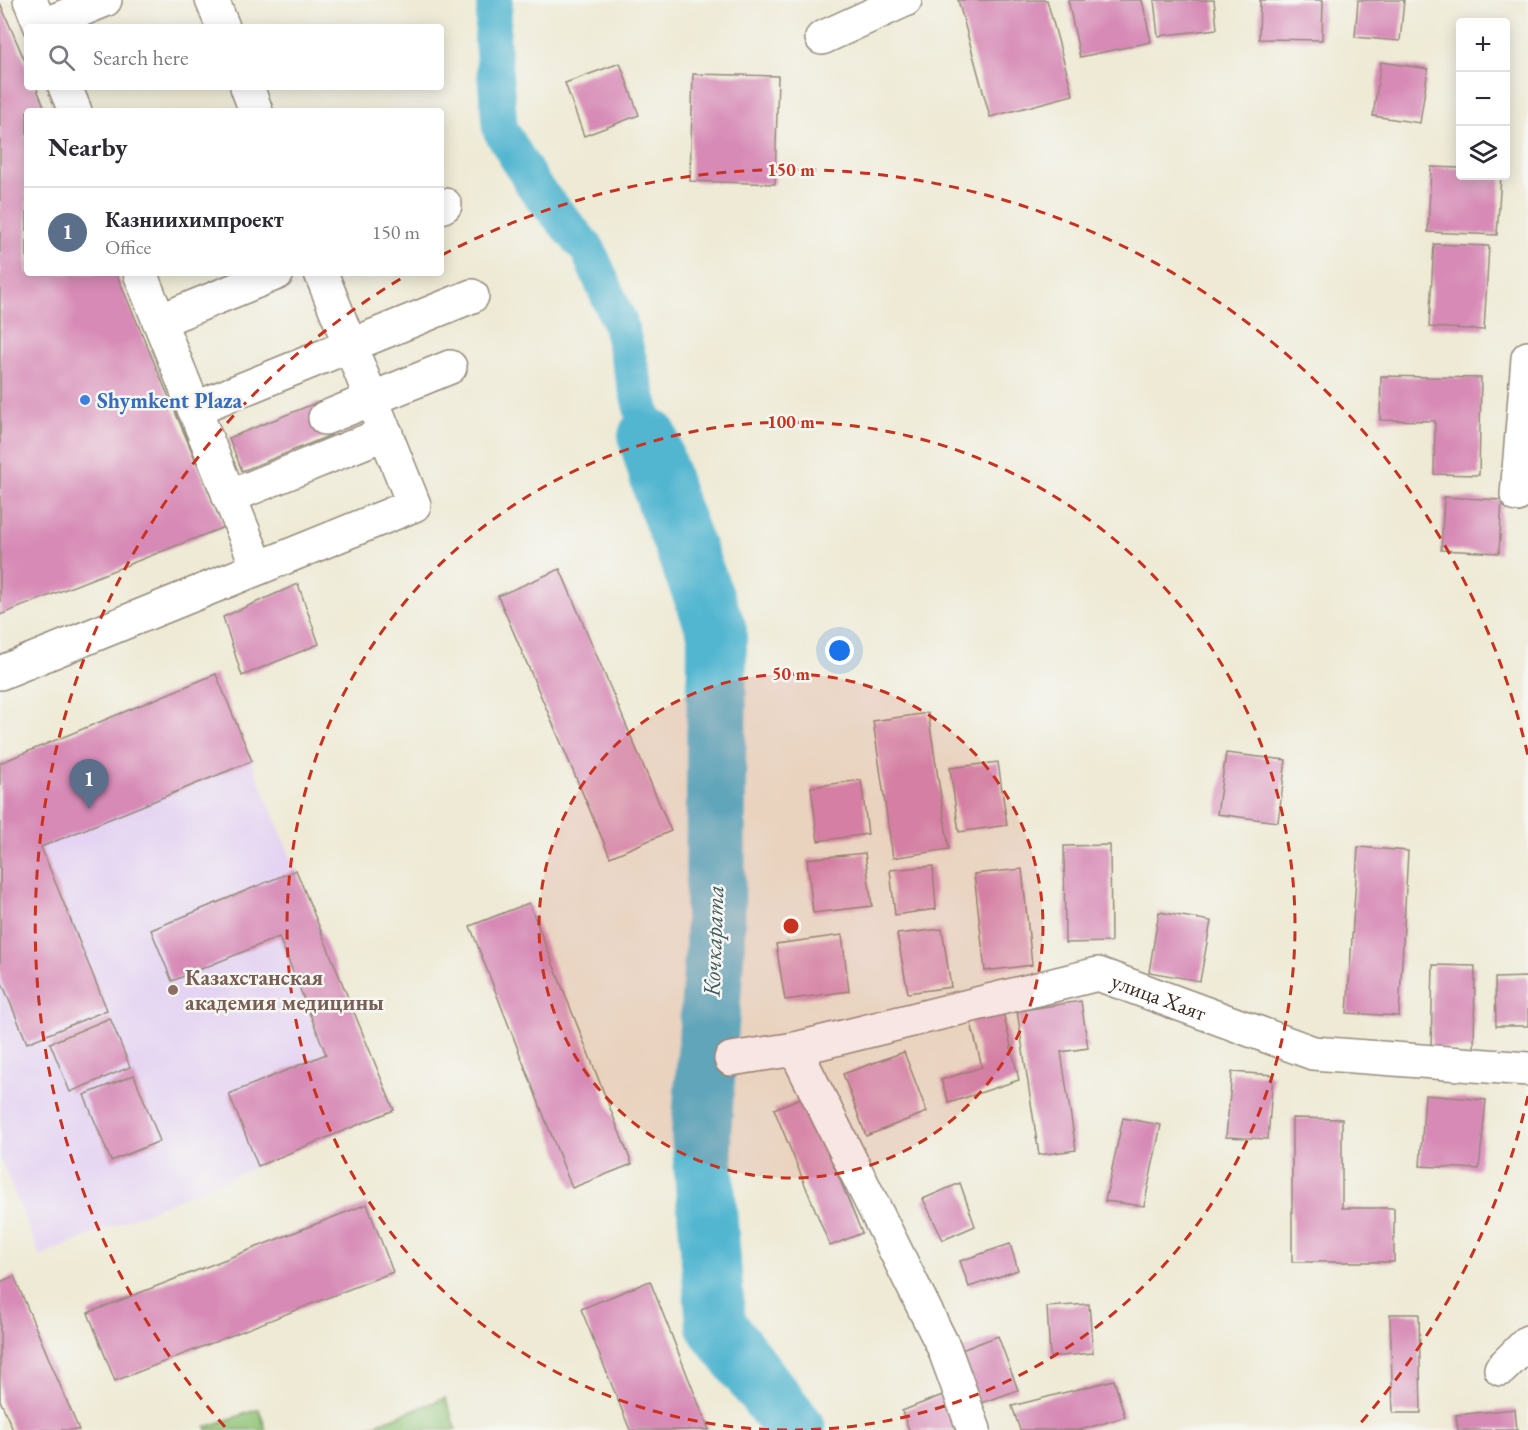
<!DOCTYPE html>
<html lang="en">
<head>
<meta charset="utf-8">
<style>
	:root { --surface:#fff; --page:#f2f2f3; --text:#2b2b33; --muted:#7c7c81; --line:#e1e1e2; --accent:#b45309 }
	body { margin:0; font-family:"EB Garamond",serif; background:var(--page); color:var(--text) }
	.controls { position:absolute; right:18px; top:18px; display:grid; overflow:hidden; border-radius:6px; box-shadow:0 3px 15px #0003 }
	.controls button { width:54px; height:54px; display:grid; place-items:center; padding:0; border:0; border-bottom:2px solid var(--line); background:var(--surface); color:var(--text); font:30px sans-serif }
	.you { position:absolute; left:840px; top:651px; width:21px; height:21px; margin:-15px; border:4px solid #fff; border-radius:50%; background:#1a73e8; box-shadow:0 0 0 9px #1a73e833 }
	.badge { display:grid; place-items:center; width:39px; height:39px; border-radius:50%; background:var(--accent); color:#fff; font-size:20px; font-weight:700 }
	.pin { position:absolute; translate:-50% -50px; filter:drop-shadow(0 2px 3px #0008) }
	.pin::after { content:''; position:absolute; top:32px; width:21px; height:18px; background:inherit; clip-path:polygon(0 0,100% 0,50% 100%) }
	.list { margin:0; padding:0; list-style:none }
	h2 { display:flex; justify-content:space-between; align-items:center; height:78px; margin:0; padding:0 24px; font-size:26px }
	h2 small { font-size:20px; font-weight:400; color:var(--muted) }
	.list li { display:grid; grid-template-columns:39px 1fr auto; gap:18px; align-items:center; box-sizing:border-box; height:90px; padding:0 24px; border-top:2px solid var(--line) }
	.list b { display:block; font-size:22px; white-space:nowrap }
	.list p { margin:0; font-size:20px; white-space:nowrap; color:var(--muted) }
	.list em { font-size:20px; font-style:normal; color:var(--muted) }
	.icon { flex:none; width:33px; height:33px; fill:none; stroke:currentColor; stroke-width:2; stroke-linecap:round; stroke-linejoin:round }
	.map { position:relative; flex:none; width:1528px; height:1430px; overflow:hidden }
	.search { position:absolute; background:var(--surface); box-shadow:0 3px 15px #0003; left:24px; top:24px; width:420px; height:66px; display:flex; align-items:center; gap:15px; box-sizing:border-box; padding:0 21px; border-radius:6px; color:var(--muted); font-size:22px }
	.panel { position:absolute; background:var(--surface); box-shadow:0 3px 15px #0003; left:24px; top:108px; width:420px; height:168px; border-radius:6px }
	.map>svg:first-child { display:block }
	.built { fill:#e4d3f2 }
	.green { fill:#8fc374; stroke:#657649; stroke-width:1.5 }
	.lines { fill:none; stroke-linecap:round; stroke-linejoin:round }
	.canal { stroke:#52b6d0; stroke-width:36 }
	.river { stroke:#52b6d0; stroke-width:60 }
	.building { fill:#d78ab6 }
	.minor-casing { stroke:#948a7a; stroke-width:36 }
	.minor { stroke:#fff; stroke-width:33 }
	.ring { fill:none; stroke:#c8321e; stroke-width:3; stroke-dasharray:10 8 }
	.shop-dot { fill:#3f7fe0; stroke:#f6f6f2; stroke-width:2 }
	.education-dot { fill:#8d6e63; stroke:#f6f6f2; stroke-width:2 }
	.labels { text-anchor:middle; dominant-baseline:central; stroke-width:5; stroke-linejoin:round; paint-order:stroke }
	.shop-label { font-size:22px; font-weight:bold; fill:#366cbe; stroke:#f6f6f2; text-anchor:start }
	.education-label { font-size:22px; font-weight:bold; fill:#785e54; stroke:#f6f6f2; text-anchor:start }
	.street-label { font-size:22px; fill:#3b2a1e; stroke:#f6f6f2 }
	.water-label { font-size:24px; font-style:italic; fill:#435b5c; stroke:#f6f6f2 }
	.centre { fill:#c8321e; stroke:#f6f6f2; stroke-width:3 }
	.ring-label { font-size:18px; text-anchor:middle; font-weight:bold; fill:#c8321e; stroke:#f6f6f2; stroke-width:5; stroke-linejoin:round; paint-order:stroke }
</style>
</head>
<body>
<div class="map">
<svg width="1528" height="1430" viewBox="0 0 1528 1430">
	<rect width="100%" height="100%" fill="#f6f6f2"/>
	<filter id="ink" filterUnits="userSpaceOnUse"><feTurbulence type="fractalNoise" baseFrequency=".0167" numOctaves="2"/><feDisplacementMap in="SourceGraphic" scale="12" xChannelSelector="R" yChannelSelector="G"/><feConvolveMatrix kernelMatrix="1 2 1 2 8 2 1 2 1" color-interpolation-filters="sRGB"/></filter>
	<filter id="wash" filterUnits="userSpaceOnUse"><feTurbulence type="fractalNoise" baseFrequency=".008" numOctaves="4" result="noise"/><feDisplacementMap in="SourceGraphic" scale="24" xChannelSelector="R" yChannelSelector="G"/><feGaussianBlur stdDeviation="1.35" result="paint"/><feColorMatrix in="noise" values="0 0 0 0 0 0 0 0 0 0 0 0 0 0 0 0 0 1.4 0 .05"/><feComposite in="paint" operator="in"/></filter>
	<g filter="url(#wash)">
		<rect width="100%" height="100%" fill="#eeead5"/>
		<path class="built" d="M 216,674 L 394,1110 L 40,1256 L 0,1158 L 0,763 Z"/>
		<g class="green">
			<path d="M 445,1398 L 457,1430 L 360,1430 Z"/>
			<path d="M 259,1409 L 266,1430 L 207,1430 L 206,1427 Z"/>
		</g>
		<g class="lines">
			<path class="canal" d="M 495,0 L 492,39 L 500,129 L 535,188 L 588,250 L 619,321 L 649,439"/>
			<path class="river" d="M 648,437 L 667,502 L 717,631 L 715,945 L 701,1134 L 716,1325 L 796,1430"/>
		</g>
		<g id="blocks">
			<g class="building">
				<path d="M 958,0 L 1047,0 L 1073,95 L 990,117 Z"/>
				<path d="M 1068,0 L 1142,0 L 1151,42 L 1080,57 Z"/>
				<path d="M 1154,0 L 1214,0 L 1217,29 L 1158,36 Z"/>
				<path d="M 1260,0 L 1323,0 L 1322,40 L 1259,39 Z"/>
				<path d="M 1358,0 L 1404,0 L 1400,41 L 1355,37 Z"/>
				<path d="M 0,3 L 27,66 L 27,87 L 36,87 L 46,111 L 27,111 L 27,273 L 116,273 L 224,527 L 0,615 Z"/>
				<path d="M 1381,62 L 1428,69 L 1420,123 L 1373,116 Z"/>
				<path d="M 620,63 L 639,115 L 584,136 L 565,83 Z"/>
				<path d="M 693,74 L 778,76 L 775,184 L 690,181 Z"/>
				<path d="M 1431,167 L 1460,168 L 1460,176 L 1501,176 L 1497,235 L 1428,232 Z"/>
				<path d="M 1434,244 L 1489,246 L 1484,330 L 1429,327 Z"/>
				<path d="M 1381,376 L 1481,378 L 1479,475 L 1434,474 L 1435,421 L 1380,420 Z"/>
				<path d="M 318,402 L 331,435 L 242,471 L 229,438 Z"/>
				<path d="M 1444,497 L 1502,500 L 1499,553 L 1441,550 Z"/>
				<path d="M 560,569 L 671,831 L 610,857 L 498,596 Z"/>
				<path d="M 298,584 L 319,644 L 242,676 L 223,617 Z"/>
				<path d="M 216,674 L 252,761 L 41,847 L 107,1010 L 27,1043 L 0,978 L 0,763 Z"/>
				<path d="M 928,713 L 949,849 L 893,858 L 873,721 Z"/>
				<path d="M 1226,753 L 1286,760 L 1278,822 L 1217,814 Z"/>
				<path d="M 998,762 L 1007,825 L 959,832 L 950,768 Z"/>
				<path d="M 861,780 L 868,834 L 818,841 L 811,787 Z"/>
				<path d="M 1110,845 L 1111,942 L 1065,943 L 1064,846 Z"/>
				<path d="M 1358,847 L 1408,851 L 1399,1016 L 1347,1013 Z"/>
				<path d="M 865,853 L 872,906 L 813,913 L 807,859 Z"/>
				<path d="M 933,866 L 936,909 L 895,915 L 890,870 Z"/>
				<path d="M 1022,869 L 1032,965 L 985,971 L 974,874 Z"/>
				<path d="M 296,870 L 394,1110 L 258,1166 L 229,1094 L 326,1054 L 279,937 L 172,981 L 151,930 Z"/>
				<path d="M 529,903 L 632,1164 L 572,1188 L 470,926 Z"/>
				<path d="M 1159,912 L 1211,921 L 1200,981 L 1149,972 Z"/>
				<path d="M 942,929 L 951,987 L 908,993 L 897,934 Z"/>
				<path d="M 842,935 L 849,991 L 785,1000 L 776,944 Z"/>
				<path d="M 1433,965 L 1475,966 L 1474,1050 L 1431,1048 Z"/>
				<path d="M 1528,977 L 1528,1026 L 1496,1026 L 1495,978 Z"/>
				<path d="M 1081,1001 L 1088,1048 L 1061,1052 L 1076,1150 L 1039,1155 L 1017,1011 Z"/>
				<path d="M 1002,1008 L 1019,1080 L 949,1103 L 941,1080 L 982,1067 L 969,1015 Z"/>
				<path d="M 110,1018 L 130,1067 L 70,1092 L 50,1043 Z"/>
				<path d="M 904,1052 L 927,1112 L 866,1136 L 843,1074 Z"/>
				<path d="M 1232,1072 L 1273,1075 L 1268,1139 L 1226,1137 Z"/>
				<path d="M 134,1075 L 160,1141 L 111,1161 L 84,1095 Z"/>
				<path d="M 1425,1095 L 1486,1100 L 1479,1169 L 1420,1166 Z"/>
				<path d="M 805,1096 L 862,1233 L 830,1246 L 774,1109 Z"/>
				<path d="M 1123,1118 L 1161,1125 L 1144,1206 L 1105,1201 Z"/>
				<path d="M 1292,1118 L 1342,1119 L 1342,1208 L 1394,1208 L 1394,1262 L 1292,1262 Z"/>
				<path d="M 960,1183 L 975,1226 L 943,1240 L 923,1199 Z"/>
				<path d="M 367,1204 L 393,1272 L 115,1381 L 88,1313 Z"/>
				<path d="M 1010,1244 L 1018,1270 L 969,1287 L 960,1261 Z"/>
				<path d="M 14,1276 L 79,1430 L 13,1430 L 0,1400 L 0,1282 Z"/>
				<path d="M 650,1281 L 709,1430 L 630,1430 L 581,1309 Z"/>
				<path d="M 1089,1304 L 1093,1353 L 1050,1357 L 1047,1307 Z"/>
				<path d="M 1390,1314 L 1419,1314 L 1421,1413 L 1393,1413 Z"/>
				<path d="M 998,1336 L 1018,1390 L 979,1404 L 959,1351 Z"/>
				<path d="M 1114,1380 L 1125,1417 L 1080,1430 L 1020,1430 L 1012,1406 Z"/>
				<path d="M 950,1392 L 963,1430 L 909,1430 L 902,1411 Z"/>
				<path d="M 1515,1409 L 1517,1430 L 1458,1430 L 1456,1415 Z"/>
			</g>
		</g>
	</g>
	<g filter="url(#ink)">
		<use href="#blocks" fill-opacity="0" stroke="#948a7a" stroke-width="1.5"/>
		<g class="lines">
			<defs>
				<g id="minor">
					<path d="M 30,0 L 41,27"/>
					<path d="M 212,0 L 223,27"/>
					<path d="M 41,26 L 105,0"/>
					<path d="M 822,38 L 905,0"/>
					<path d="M 65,87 L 75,111"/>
					<path d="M 247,87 L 256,111"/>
					<path d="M 441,207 L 445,205"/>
					<path d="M 140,273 L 258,568"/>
					<path d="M 159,321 L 277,273"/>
					<path d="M 194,409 L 472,296"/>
					<path d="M 325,418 L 450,367"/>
					<path d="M 1517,495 L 1528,358"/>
					<path d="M 229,497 L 386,433"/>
					<path d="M 0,673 L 414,505 L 321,273"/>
					<path d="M 795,1049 L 944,1348 L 974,1430"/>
					<path id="s1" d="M 731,1059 L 795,1049 L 1098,974 L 1313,1053 L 1528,1069"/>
					<path d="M 1501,1369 L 1528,1342"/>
				</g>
			</defs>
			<use href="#minor" class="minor-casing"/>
			<use href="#minor" class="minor"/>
		</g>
	</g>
	<circle cx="791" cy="926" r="252" fill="#c8321e" fill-opacity=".12"/>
	<g class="ring">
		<circle cx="791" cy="926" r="252"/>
		<path d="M787 1430A504 504 0 1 1 795 1430"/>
		<path d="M1528 1096A756 756 0 0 1 1357 1427M225 1427A756 756 0 0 1 407 275M442 255A756 756 0 0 1 1528 756"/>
	</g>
	<circle class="shop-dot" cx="85" cy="400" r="6"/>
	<circle class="education-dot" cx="173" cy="990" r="6"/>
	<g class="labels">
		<g class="shop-label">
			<text x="97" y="400">Shymkent Plaza</text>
		</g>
		<g class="education-label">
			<text x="185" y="977">Казахстанская<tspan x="185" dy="25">академия медицины</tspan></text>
		</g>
		<g class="street-label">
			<text stroke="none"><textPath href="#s1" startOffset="442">улица Хаят</textPath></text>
		</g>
		<g class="water-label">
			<text transform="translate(713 941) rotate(-88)">Кочкарата</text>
		</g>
	</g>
	<circle cx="791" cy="926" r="9" class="centre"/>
	<g class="ring-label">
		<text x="791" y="176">150 m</text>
		<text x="791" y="428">100 m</text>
		<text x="791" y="680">50 m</text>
	</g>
</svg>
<div class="controls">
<button>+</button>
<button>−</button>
<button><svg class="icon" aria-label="layers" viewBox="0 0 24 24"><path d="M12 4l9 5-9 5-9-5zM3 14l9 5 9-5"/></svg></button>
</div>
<div class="you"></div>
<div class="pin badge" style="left:89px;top:809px;background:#5c6f8a">1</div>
<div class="search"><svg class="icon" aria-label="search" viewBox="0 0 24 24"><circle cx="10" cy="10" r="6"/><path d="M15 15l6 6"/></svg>Search here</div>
<section class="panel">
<h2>Nearby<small></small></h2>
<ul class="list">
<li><span class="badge" style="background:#5c6f8a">1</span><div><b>Казниихимпроект</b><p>Office</p></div><em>150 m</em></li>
</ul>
</section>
</div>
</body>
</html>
